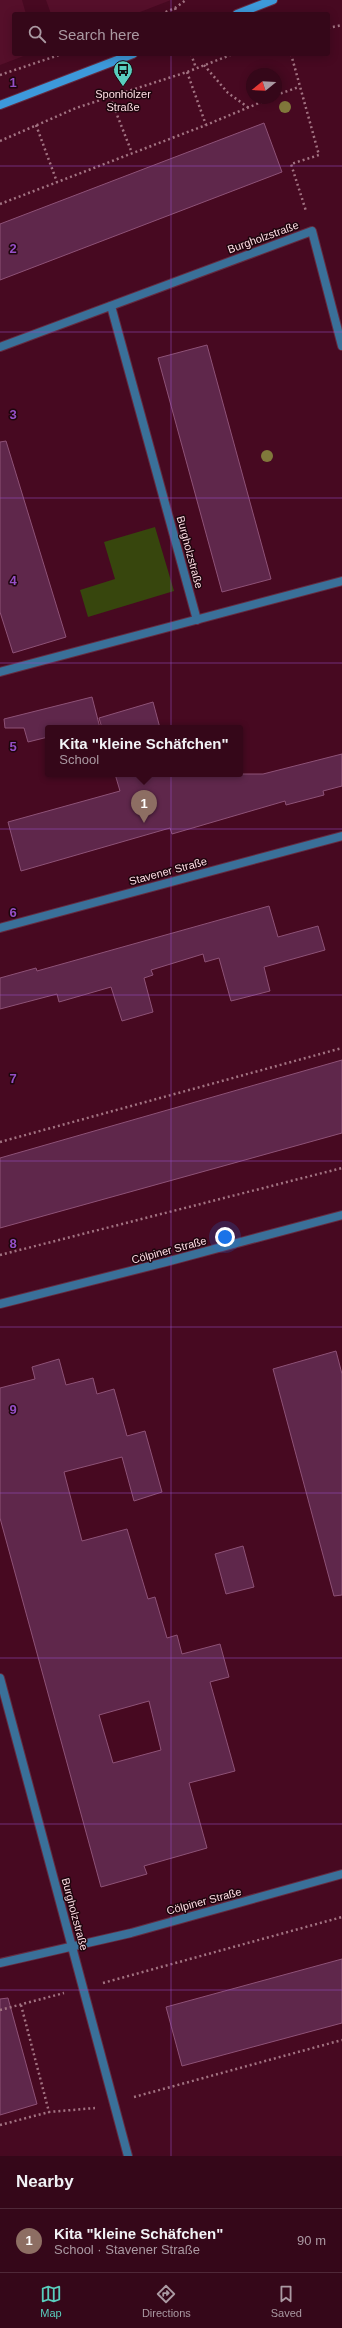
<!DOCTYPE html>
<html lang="en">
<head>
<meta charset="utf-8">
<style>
	:root { --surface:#350719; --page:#3d1022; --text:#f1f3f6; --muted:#aa99a2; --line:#4f2838; --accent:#59cebe }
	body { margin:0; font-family:Arial,sans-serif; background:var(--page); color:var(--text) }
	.compass { position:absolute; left:246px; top:68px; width:36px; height:36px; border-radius:50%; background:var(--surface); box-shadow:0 2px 10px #0003; rotate:252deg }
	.you { position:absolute; left:225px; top:1237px; width:14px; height:14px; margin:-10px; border:3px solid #fff; border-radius:50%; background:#1a73e8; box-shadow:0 0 0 6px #1a73e833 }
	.badge { display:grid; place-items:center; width:26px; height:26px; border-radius:50%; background:var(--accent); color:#fff; font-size:13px; font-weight:700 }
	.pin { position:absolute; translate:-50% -33px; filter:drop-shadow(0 1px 2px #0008) }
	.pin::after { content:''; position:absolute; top:21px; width:14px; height:12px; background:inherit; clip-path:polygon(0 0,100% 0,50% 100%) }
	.popup { position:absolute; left:45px; top:725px; width:198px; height:52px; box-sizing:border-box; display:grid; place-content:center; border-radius:4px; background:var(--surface); filter:drop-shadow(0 1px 3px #0005); font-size:13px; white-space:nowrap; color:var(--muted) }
	.popup b { font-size:15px; color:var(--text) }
	.popup::after { content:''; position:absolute; left:50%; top:100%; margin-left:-8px; border:8px solid transparent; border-top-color:var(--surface) }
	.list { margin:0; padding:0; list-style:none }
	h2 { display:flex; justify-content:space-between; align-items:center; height:52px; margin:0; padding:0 16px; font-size:17px }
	h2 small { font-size:13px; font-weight:400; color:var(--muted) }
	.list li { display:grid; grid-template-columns:26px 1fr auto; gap:12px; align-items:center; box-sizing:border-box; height:64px; padding:0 16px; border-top:1px solid var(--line) }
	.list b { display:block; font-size:15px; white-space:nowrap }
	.list p { margin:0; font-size:13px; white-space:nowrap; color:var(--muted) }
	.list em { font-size:13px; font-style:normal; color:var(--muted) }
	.icon { flex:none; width:22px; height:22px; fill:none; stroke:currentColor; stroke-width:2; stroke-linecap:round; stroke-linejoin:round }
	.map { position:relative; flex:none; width:342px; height:2156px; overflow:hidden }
	.search { position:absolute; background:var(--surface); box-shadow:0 2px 10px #0003; left:12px; right:12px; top:12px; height:44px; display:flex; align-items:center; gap:10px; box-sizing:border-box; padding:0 14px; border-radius:4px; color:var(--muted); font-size:15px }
	.sheet { height:116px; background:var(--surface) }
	nav { display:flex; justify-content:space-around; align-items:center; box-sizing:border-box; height:56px; border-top:1px solid var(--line); background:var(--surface); font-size:11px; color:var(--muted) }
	nav a { display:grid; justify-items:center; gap:2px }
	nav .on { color:var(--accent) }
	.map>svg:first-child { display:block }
	.built { fill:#550f2a }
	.green { fill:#37460d }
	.building { fill:#5f274b; stroke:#8e5277; fill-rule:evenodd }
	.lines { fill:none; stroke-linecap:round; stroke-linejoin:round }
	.lane-casing { stroke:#642b40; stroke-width:10 }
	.street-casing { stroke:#642b40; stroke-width:10 }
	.secondary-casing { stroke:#642b40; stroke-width:10 }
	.path { stroke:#a27382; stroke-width:2.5; stroke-dasharray:2 3; stroke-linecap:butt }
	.lane { stroke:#3a7099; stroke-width:8 }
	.street { stroke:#3a7099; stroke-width:8 }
	.secondary { stroke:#3d99db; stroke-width:8 }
	.tree { fill:#80783b }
	.grid { fill:none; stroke:#954fc6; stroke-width:1; stroke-opacity:0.55 }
	.labels { text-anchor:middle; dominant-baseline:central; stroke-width:3; stroke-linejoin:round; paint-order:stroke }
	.poi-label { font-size:11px; fill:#fedde4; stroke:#1e050d }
	.street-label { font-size:11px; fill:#fedde4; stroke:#1e050d }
	.grid-label { font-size:13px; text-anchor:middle; font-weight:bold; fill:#954fc6; stroke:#1e050d; stroke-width:3; stroke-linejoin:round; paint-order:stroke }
</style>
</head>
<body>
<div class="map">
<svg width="342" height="2156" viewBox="0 0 342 2156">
	<rect width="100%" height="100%" fill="#470921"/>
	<g class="built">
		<path d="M 0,0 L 22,0 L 26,14 L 14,14 L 14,54 L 29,54 L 0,65 Z"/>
		<path d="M 46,0 L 171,0 L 135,14 L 51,14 Z"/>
	</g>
	<path class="green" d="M 155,527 L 174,591 L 88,617 L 80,590 L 115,579 L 104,542 Z"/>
	<g class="building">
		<path d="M 264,123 L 282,172 L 0,280 L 0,224 Z"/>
		<path d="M 207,345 L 271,579 L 222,592 L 158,358 Z"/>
		<path d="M 6,441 L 66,637 L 13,653 L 0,612 L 0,442 Z"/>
		<path d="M 92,697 L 100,728 L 48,728 L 48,737 L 28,742 L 24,728 L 5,728 L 4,719 Z"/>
		<path d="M 153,702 L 160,728 L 102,728 L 99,718 Z"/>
		<path d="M 342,754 L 342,786 L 323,791 L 324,795 L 286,805 L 285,801 L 172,834 L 170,828 L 21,871 L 8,822 L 120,791 L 115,774 L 263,774 Z"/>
		<path d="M 269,906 L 278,937 L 318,926 L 325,950 L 264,967 L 270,991 L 231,1001 L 219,958 L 205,962 L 203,954 L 151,970 L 153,975 L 144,978 L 153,1012 L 122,1021 L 111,987 L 59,1002 L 57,994 L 0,1009 L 0,978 L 36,968 L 37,971 Z"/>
		<path d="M 342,1060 L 342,1133 L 0,1228 L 0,1158 Z"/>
		<path d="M 336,1351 L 342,1374 L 342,1595 L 334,1596 L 273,1369 Z"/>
		<path d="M 59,1359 L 66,1385 L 93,1378 L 97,1394 L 114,1389 L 127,1436 L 145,1431 L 162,1492 L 134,1501 L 122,1457 L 64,1472 L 82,1541 L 127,1529 L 148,1599 L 155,1597 L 167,1638 L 177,1635 L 182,1654 L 220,1644 L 229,1677 L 210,1682 L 235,1771 L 189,1783 L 207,1848 L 144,1866 L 147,1874 L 101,1887 L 0,1518 L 0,1388 L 35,1379 L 32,1367 ZM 149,1701 L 161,1750 L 113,1763 L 99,1715 Z"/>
		<path d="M 243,1546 L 254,1587 L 226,1594 L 215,1554 Z"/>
		<path d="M 342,1959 L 342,2023 L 182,2066 L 166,2007 Z"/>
		<path d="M 8,1998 L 37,2104 L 0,2115 L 0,1999 Z"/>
	</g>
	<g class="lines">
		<defs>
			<g id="lane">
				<path d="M 111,306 L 197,620"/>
				<path d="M 0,347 L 312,231 L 342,346"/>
				<path d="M 0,672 L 342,581"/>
			</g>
			<g id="street">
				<path d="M 0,928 L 342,836"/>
				<path d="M 0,1304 L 166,1262 L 342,1215"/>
				<path d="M 0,1678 L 128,2156"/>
				<path d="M 0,1963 L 131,1933 L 342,1874"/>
			</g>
			<g id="secondary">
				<path d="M 237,14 L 273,0"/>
				<path d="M 0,105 L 133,54"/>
			</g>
		</defs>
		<use href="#lane" class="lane-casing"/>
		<use href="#street" class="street-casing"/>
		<use href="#secondary" class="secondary-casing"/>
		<g class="path">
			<path d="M 175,8 L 177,14"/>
			<path d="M 161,14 L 175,8 L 186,0"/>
			<path d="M 328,28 L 342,25"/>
			<path d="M 191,54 L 196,68"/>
			<path d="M 291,54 L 319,155 L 291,164 L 306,211"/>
			<path d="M 204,65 L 228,93 L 249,108"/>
			<path d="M 187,72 L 206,125"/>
			<path d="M 0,75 L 62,54"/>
			<path d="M 276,95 L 299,87"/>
			<path d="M 110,97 L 132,153"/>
			<path d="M 36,125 L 57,182"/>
			<path d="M 0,141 L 76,108 L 187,72 L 233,54"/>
			<path d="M 0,204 L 206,125 L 271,98"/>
			<path d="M 0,1142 L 342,1048"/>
			<path d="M 0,1255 L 342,1168"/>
			<path d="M 103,1983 L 342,1917"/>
			<path d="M 21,2005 L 49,2112 L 95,2108"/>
			<path d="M 0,2010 L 64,1993"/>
			<path d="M 134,2097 L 342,2040"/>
			<path d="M 0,2125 L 49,2112"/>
		</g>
		<use href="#lane" class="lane"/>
		<use href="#street" class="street"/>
		<use href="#secondary" class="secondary"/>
	</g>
	<g class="tree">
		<circle cx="285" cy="107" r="6"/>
		<circle cx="267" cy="456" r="6"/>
	</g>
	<path class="grid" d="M 171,0 L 171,14M 171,54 L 171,2156M 0,166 L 342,166M 0,332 L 342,332M 0,498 L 342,498M 0,663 L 342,663M 0,829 L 342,829M 0,995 L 342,995M 0,1161 L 342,1161M 0,1327 L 342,1327M 0,1493 L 342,1493M 0,1658 L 342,1658M 0,1824 L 342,1824M 0,1990 L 342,1990"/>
	<defs>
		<symbol id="bus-pin" viewBox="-11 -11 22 30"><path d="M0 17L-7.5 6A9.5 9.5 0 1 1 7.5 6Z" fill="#59cebe" stroke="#1e050d"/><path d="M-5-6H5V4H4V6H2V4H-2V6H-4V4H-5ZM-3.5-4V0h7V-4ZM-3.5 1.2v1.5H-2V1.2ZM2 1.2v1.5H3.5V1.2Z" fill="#111"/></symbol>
	</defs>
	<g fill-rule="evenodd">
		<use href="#bus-pin" x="112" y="59" width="22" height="30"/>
	</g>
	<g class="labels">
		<g class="poi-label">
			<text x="123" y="94">Sponholzer<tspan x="123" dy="13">Straße</tspan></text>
		</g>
		<g class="street-label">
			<text transform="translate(263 237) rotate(-20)">Burgholzstraße</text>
			<text transform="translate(190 552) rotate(75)">Burgholzstraße</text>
			<text transform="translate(168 871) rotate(-15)">Stavener Straße</text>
			<text transform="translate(169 1250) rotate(-15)">Cölpiner Straße</text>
			<text transform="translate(204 1901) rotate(-15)">Cölpiner Straße</text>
			<text transform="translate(75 1914) rotate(75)">Burgholzstraße</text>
		</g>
	</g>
	<g class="grid-label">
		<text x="13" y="87">1</text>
		<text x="13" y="253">2</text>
		<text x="13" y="419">3</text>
		<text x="13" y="585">4</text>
		<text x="13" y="751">5</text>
		<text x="13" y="917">6</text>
		<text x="13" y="1083">7</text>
		<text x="13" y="1248">8</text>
		<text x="13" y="1414">9</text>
	</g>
</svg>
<svg class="compass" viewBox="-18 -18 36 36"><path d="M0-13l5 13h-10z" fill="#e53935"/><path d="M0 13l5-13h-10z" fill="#aa99a2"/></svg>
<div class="you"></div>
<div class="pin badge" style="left:144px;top:823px;background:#8d6e63">1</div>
<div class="popup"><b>Kita &quot;kleine Schäfchen&quot;</b>School</div>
<div class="search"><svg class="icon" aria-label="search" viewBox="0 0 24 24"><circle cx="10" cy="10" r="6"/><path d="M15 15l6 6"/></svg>Search here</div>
</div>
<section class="sheet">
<h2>Nearby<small></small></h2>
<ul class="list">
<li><span class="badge" style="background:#8d6e63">1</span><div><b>Kita &quot;kleine Schäfchen&quot;</b><p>School · Stavener Straße</p></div><em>90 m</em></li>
</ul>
</section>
<nav>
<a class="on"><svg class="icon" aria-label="map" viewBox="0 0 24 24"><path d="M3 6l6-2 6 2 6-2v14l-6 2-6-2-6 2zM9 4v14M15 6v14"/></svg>Map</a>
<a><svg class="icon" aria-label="directions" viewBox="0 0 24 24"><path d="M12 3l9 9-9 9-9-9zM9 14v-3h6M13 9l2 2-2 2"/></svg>Directions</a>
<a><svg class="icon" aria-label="saved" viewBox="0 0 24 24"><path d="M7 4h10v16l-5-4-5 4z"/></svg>Saved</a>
</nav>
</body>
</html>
